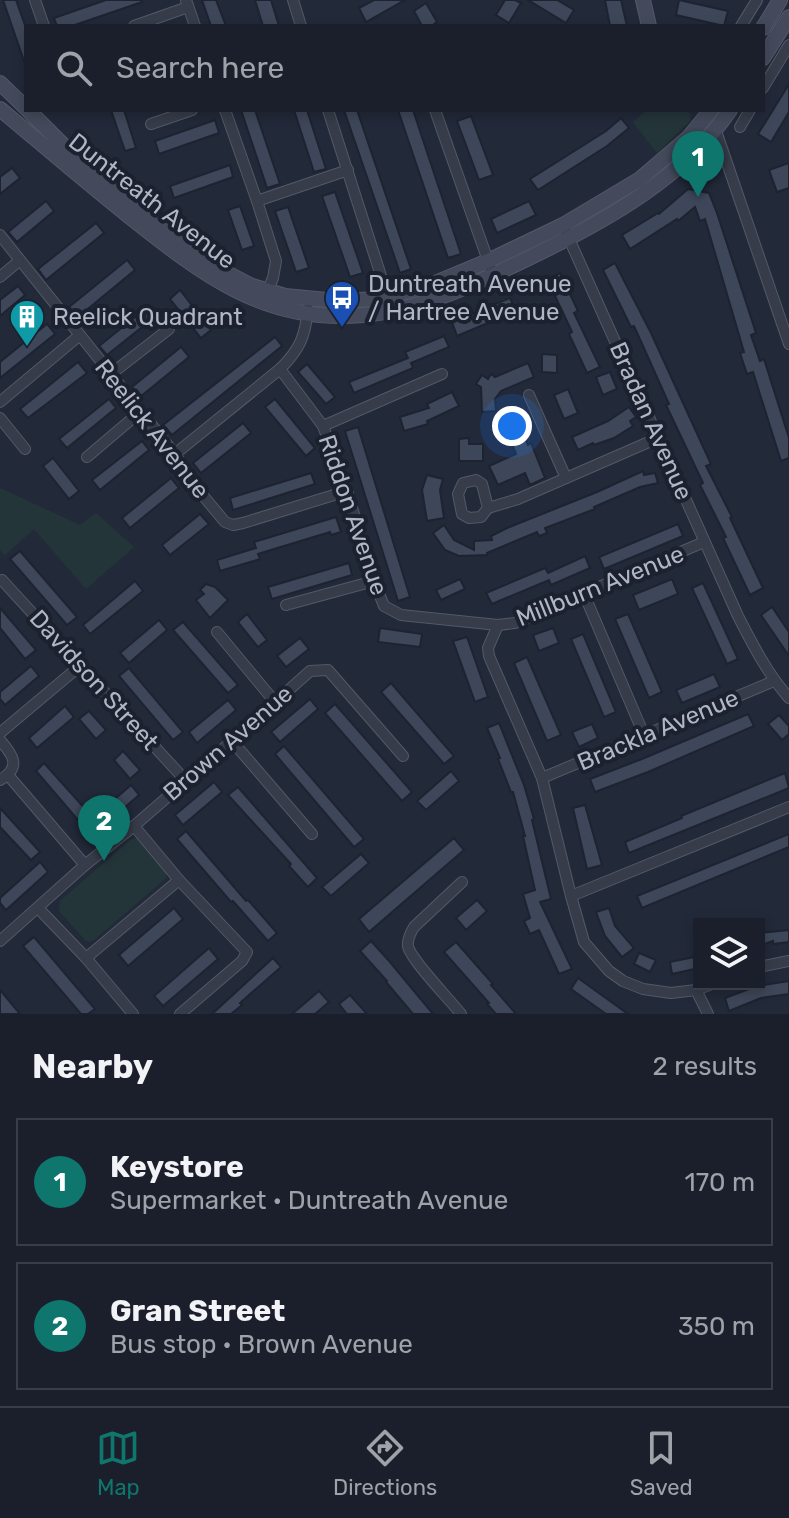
<!DOCTYPE html>
<html lang="en">
<head>
<meta charset="utf-8">
<style>
	:root { --surface:#1a1f2b; --page:#272c37; --text:#f1f3f6; --muted:#9fa2a9; --line:#383d47; --accent:#0f766e }
	body { margin:0; font-family:Rubik,sans-serif; background:var(--page); color:var(--text) }
	.controls { position:absolute; right:24px; bottom:24px; display:grid; overflow:hidden; border-radius:0px; box-shadow:0 4px 12px #0003 }
	.controls button { width:72px; height:72px; display:grid; place-items:center; padding:0; border:0; border-bottom:2px solid var(--line); background:var(--surface); color:var(--text); font:40px sans-serif }
	.you { position:absolute; left:512px; top:426px; width:28px; height:28px; margin:-20px; border:6px solid #fff; border-radius:50%; background:#1a73e8; box-shadow:0 0 0 12px #1a73e833 }
	.badge { display:grid; place-items:center; width:52px; height:52px; border-radius:50%; background:var(--accent); color:#fff; font-size:26px; font-weight:700 }
	.pin { position:absolute; translate:-50% -66px; filter:drop-shadow(0 2px 4px #0008) }
	.pin::after { content:''; position:absolute; top:42px; width:28px; height:24px; background:inherit; clip-path:polygon(0 0,100% 0,50% 100%) }
	.list { margin:0; padding:0; list-style:none }
	h2 { display:flex; justify-content:space-between; align-items:center; height:104px; margin:0; padding:0 32px; font-size:34px }
	h2 small { font-size:26px; font-weight:400; color:var(--muted) }
	.list li { display:grid; grid-template-columns:52px 1fr auto; gap:24px; align-items:center; box-sizing:border-box; height:128px; margin:0 16px 16px; padding:0 16px; border:2px solid var(--line); border-radius:0px }
	.list b { display:block; font-size:30px; white-space:nowrap }
	.list p { margin:0; font-size:26px; white-space:nowrap; color:var(--muted) }
	.list em { font-size:26px; font-style:normal; color:var(--muted) }
	.icon { flex:none; width:44px; height:44px; fill:none; stroke:currentColor; stroke-width:2; stroke-linecap:round; stroke-linejoin:round }
	.map { position:relative; flex:none; width:789px; height:1014px; overflow:hidden }
	.search { position:absolute; background:var(--surface); box-shadow:0 4px 12px #0003; left:24px; right:24px; top:24px; height:88px; display:flex; align-items:center; gap:20px; box-sizing:border-box; padding:0 28px; border-radius:0px; color:var(--muted); font-size:30px }
	.sheet { height:392px; background:var(--surface) }
	nav { display:flex; justify-content:space-around; align-items:center; box-sizing:border-box; height:112px; border-top:2px solid var(--line); background:var(--surface); font-size:22px; color:var(--muted) }
	nav a { display:grid; justify-items:center; gap:4px }
	nav .on { color:var(--accent) }
	.map>svg:first-child { display:block }
	.green { fill:#24353a }
	.building { fill:#3e4759; stroke:#1d2330; stroke-width:2 }
	.lines { fill:none; stroke-linecap:round; stroke-linejoin:round }
	.street-casing { stroke:#535967; stroke-width:12 }
	.secondary-casing { stroke:#535967; stroke-width:16 }
	.street { stroke:#363c49; stroke-width:10 }
	.secondary { stroke:#444a5c; stroke-width:14 }
	.labels { text-anchor:middle; dominant-baseline:central; stroke-width:8; stroke-linejoin:round; paint-order:stroke }
	.street-label { font-size:24px; fill:#b0b6c5; stroke:#1b212e }
	.poi-label { font-size:24px; fill:#b0b6c5; stroke:#1b212e; text-anchor:start }
</style>
</head>
<body>
<div class="map">
<svg width="789" height="1014" viewBox="0 0 789 1014">
	<rect width="100%" height="100%" fill="#222939"/>
	<g class="green">
		<path d="M 647,110 L 687,110 L 691,115 L 690,121 L 657,153 L 633,122 Z"/>
		<path d="M 0,488 L 80,525 L 96,513 L 134,547 L 86,589 L 34,529 L 5,555 L 0,550 Z"/>
		<path d="M 136,838 L 140,839 L 167,871 L 166,878 L 94,940 L 89,942 L 86,941 L 59,911 L 60,901 L 130,840 Z"/>
	</g>
	<g class="building">
		<path d="M 3,0 L 16,0 L 26,28 L 26,61 L 24,61 Z"/>
		<path d="M 106,0 L 142,0 L 142,2 L 72,26 L 57,26 L 54,18 Z"/>
		<path d="M 202,0 L 216,0 L 226,26 L 211,26 Z"/>
		<path d="M 255,0 L 271,0 L 279,26 L 263,26 Z"/>
		<path d="M 374,0 L 405,0 L 366,22 L 359,8 Z"/>
		<path d="M 505,0 L 515,0 L 521,3 L 509,23 L 496,15 Z"/>
		<path d="M 528,0 L 557,0 L 574,10 L 566,23 Z"/>
		<path d="M 605,0 L 621,0 L 627,26 L 610,26 Z"/>
		<path d="M 679,0 L 728,11 L 724,26 L 676,15 Z"/>
		<path d="M 426,3 L 437,22 L 431,26 L 422,26 L 414,11 Z"/>
		<path d="M 789,84 L 789,112 L 771,142 L 758,134 Z"/>
		<path d="M 111,110 L 124,110 L 136,148 L 125,151 Z"/>
		<path d="M 241,110 L 255,110 L 280,184 L 267,188 Z"/>
		<path d="M 294,110 L 307,110 L 326,169 L 314,172 Z"/>
		<path d="M 344,110 L 357,110 L 411,269 L 400,273 Z"/>
		<path d="M 398,110 L 413,110 L 461,254 L 448,258 Z"/>
		<path d="M 471,116 L 493,175 L 479,180 L 457,121 Z"/>
		<path d="M 621,118 L 629,128 L 607,146 L 538,190 L 530,179 L 606,131 Z"/>
		<path d="M 215,120 L 219,133 L 159,154 L 155,141 Z"/>
		<path d="M 789,163 L 789,188 L 777,192 L 769,170 Z"/>
		<path d="M 230,165 L 233,177 L 174,198 L 170,186 Z"/>
		<path d="M 12,168 L 20,178 L 0,194 L 0,177 Z"/>
		<path d="M 688,189 L 709,193 L 717,213 L 756,333 L 751,335 L 760,361 L 764,359 L 789,438 L 789,458 L 781,461 L 753,372 L 747,374 L 740,353 L 744,352 L 705,219 L 700,221 L 695,207 L 678,221 L 677,219 L 630,249 L 622,235 L 658,213 L 659,214 Z"/>
		<path d="M 335,192 L 363,273 L 350,277 L 322,196 Z"/>
		<path d="M 46,201 L 54,211 L 17,242 L 8,232 Z"/>
		<path d="M 529,201 L 536,215 L 497,233 L 491,219 Z"/>
		<path d="M 240,206 L 254,246 L 242,250 L 228,210 Z"/>
		<path d="M 288,207 L 309,268 L 296,272 L 275,211 Z"/>
		<path d="M 96,223 L 104,233 L 46,280 L 38,269 Z"/>
		<path d="M 127,260 L 135,270 L 78,317 L 69,307 Z"/>
		<path d="M 615,263 L 651,333 L 711,464 L 706,466 L 732,517 L 730,518 L 763,588 L 750,595 L 723,538 L 726,537 L 700,485 L 703,483 L 666,405 L 669,404 L 634,326 L 631,327 L 603,270 Z"/>
		<path d="M 560,273 L 578,311 L 574,313 L 600,367 L 587,373 L 569,334 L 572,332 L 547,279 Z"/>
		<path d="M 18,286 L 25,295 L 0,316 L 0,300 Z"/>
		<path d="M 180,290 L 211,330 L 201,338 L 170,299 Z"/>
		<path d="M 510,298 L 516,311 L 457,336 L 452,322 Z"/>
		<path d="M 149,306 L 156,316 L 107,355 L 99,346 Z"/>
		<path d="M 47,324 L 55,334 L 0,378 L 0,362 Z"/>
		<path d="M 444,336 L 449,347 L 411,363 L 413,368 L 354,393 L 349,382 L 408,358 L 405,352 Z"/>
		<path d="M 275,337 L 282,346 L 172,435 L 163,425 Z"/>
		<path d="M 181,347 L 189,357 L 140,397 L 132,387 Z"/>
		<path d="M 542,354 L 557,355 L 557,373 L 542,372 Z"/>
		<path d="M 78,362 L 87,373 L 28,418 L 20,409 Z"/>
		<path d="M 528,363 L 534,377 L 501,391 L 495,399 L 496,411 L 482,412 L 481,387 L 476,384 L 482,375 L 488,379 L 491,374 L 495,377 Z"/>
		<path d="M 307,364 L 335,397 L 326,404 L 298,372 Z"/>
		<path d="M 610,372 L 617,389 L 603,395 L 596,377 Z"/>
		<path d="M 568,389 L 578,413 L 564,419 L 554,395 Z"/>
		<path d="M 452,392 L 459,406 L 427,421 L 428,424 L 404,431 L 400,417 L 429,408 L 427,404 Z"/>
		<path d="M 109,399 L 116,408 L 67,448 L 59,439 Z"/>
		<path d="M 275,399 L 315,448 L 306,456 L 265,407 Z"/>
		<path d="M 629,407 L 636,417 L 630,421 L 633,426 L 614,438 L 594,445 L 593,443 L 578,450 L 572,437 L 608,421 Z"/>
		<path d="M 516,415 L 528,445 L 531,443 L 545,478 L 530,485 L 525,473 L 498,485 L 489,466 L 516,454 L 502,420 Z"/>
		<path d="M 243,423 L 251,433 L 201,473 L 193,463 Z"/>
		<path d="M 358,427 L 410,597 L 398,601 L 345,431 Z"/>
		<path d="M 469,438 L 469,444 L 483,444 L 483,461 L 459,461 L 459,439 Z"/>
		<path d="M 142,441 L 149,450 L 100,490 L 92,480 Z"/>
		<path d="M 53,458 L 79,491 L 69,499 L 43,466 Z"/>
		<path d="M 643,471 L 644,475 L 655,473 L 658,483 L 640,487 L 594,507 L 595,509 L 545,528 L 547,533 L 539,536 L 537,532 L 487,553 L 487,555 L 459,556 L 445,550 L 433,533 L 444,525 L 454,540 L 474,550 L 474,541 L 492,540 L 491,536 L 507,528 L 597,492 Z"/>
		<path d="M 311,473 L 315,484 L 233,510 L 230,498 Z"/>
		<path d="M 427,475 L 443,479 L 440,490 L 444,518 L 427,521 L 422,490 Z"/>
		<path d="M 171,478 L 179,488 L 130,528 L 122,518 Z"/>
		<path d="M 200,514 L 209,524 L 170,555 L 162,545 Z"/>
		<path d="M 336,517 L 341,532 L 331,535 L 330,532 L 258,554 L 260,559 L 220,571 L 217,560 L 256,548 L 254,542 Z"/>
		<path d="M 678,524 L 683,536 L 604,569 L 599,557 Z"/>
		<path d="M 20,551 L 77,617 L 67,625 L 10,559 Z"/>
		<path d="M 585,556 L 590,568 L 551,585 L 549,580 L 492,604 L 486,593 L 545,568 L 548,573 Z"/>
		<path d="M 349,563 L 352,575 L 272,599 L 268,587 Z"/>
		<path d="M 460,579 L 465,589 L 441,600 L 436,590 Z"/>
		<path d="M 672,579 L 678,594 L 639,610 L 633,595 Z"/>
		<path d="M 135,581 L 143,591 L 90,634 L 83,625 Z"/>
		<path d="M 703,583 L 738,659 L 727,664 L 692,588 Z"/>
		<path d="M 206,584 L 215,587 L 228,600 L 210,618 L 196,600 L 204,594 L 200,590 Z"/>
		<path d="M 772,607 L 789,632 L 789,656 L 761,615 Z"/>
		<path d="M 0,608 L 36,650 L 25,659 L 0,628 Z"/>
		<path d="M 247,614 L 267,640 L 258,647 L 238,622 Z"/>
		<path d="M 628,614 L 662,692 L 649,698 L 615,619 Z"/>
		<path d="M 159,620 L 167,630 L 129,663 L 120,653 Z"/>
		<path d="M 183,622 L 238,685 L 228,693 L 173,630 Z"/>
		<path d="M 380,628 L 422,634 L 420,647 L 378,642 Z"/>
		<path d="M 553,628 L 559,643 L 539,651 L 533,635 Z"/>
		<path d="M 583,634 L 616,712 L 604,717 L 571,639 Z"/>
		<path d="M 467,637 L 488,697 L 475,702 L 453,641 Z"/>
		<path d="M 300,638 L 309,649 L 286,667 L 277,656 Z"/>
		<path d="M 527,657 L 561,735 L 547,741 L 514,663 Z"/>
		<path d="M 31,666 L 39,676 L 5,705 L 0,699 L 0,692 Z"/>
		<path d="M 129,668 L 183,732 L 173,740 L 119,676 Z"/>
		<path d="M 714,674 L 720,687 L 682,703 L 676,690 Z"/>
		<path d="M 391,683 L 454,756 L 444,764 L 381,692 Z"/>
		<path d="M 310,699 L 318,709 L 280,742 L 271,732 Z"/>
		<path d="M 228,700 L 236,710 L 197,743 L 189,732 Z"/>
		<path d="M 335,704 L 412,792 L 402,801 L 325,713 Z"/>
		<path d="M 65,706 L 74,717 L 37,748 L 29,738 Z"/>
		<path d="M 89,711 L 106,730 L 96,739 L 79,719 Z"/>
		<path d="M 748,714 L 754,726 L 648,772 L 595,792 L 590,779 L 642,759 Z"/>
		<path d="M 779,715 L 789,726 L 789,734 L 782,740 L 768,724 Z"/>
		<path d="M 499,723 L 524,785 L 534,819 L 532,820 L 551,899 L 540,902 L 572,969 L 559,974 L 539,930 L 530,934 L 524,921 L 530,918 L 523,894 L 535,890 L 523,836 L 525,836 L 513,792 L 511,792 L 498,759 L 500,758 L 487,728 Z"/>
		<path d="M 592,724 L 598,738 L 579,747 L 572,732 Z"/>
		<path d="M 284,746 L 364,839 L 354,847 L 275,754 Z"/>
		<path d="M 123,751 L 140,770 L 130,779 L 114,760 Z"/>
		<path d="M 44,763 L 88,812 L 78,820 L 36,771 Z"/>
		<path d="M 451,771 L 459,781 L 426,810 L 417,801 Z"/>
		<path d="M 785,773 L 789,788 L 629,853 L 625,842 L 682,818 L 681,816 Z"/>
		<path d="M 214,782 L 222,792 L 183,825 L 175,815 Z"/>
		<path d="M 131,785 L 139,795 L 101,828 L 92,819 Z"/>
		<path d="M 238,787 L 317,878 L 308,887 L 289,866 L 291,864 L 228,795 Z"/>
		<path d="M 585,805 L 602,865 L 587,869 L 573,808 Z"/>
		<path d="M 0,808 L 40,852 L 31,860 L 0,827 Z"/>
		<path d="M 186,831 L 246,901 L 248,900 L 277,933 L 268,941 L 233,901 L 231,902 L 177,839 Z"/>
		<path d="M 789,834 L 789,847 L 642,908 L 637,896 Z"/>
		<path d="M 454,838 L 464,850 L 369,932 L 359,919 Z"/>
		<path d="M 361,854 L 369,863 L 331,896 L 322,887 Z"/>
		<path d="M 40,862 L 48,872 L 6,910 L 0,903 L 0,898 Z"/>
		<path d="M 477,900 L 487,911 L 466,930 L 456,918 Z"/>
		<path d="M 174,908 L 183,919 L 128,966 L 119,955 Z"/>
		<path d="M 609,908 L 615,926 L 634,948 L 622,957 L 605,936 L 596,912 Z"/>
		<path d="M 789,930 L 789,942 L 773,944 L 773,941 L 759,946 L 759,933 Z"/>
		<path d="M 34,937 L 95,1009 L 88,1014 L 81,1014 L 23,946 Z"/>
		<path d="M 371,941 L 390,962 L 433,1014 L 413,1014 L 386,982 L 387,981 L 360,951 Z"/>
		<path d="M 456,942 L 493,984 L 491,985 L 516,1014 L 496,1014 L 487,1004 L 489,1003 L 444,952 Z"/>
		<path d="M 209,948 L 218,959 L 163,1006 L 154,996 Z"/>
		<path d="M 639,953 L 656,960 L 650,972 L 634,964 Z"/>
		<path d="M 699,956 L 699,968 L 672,974 L 670,962 Z"/>
		<path d="M 273,958 L 281,967 L 240,1003 L 242,1005 L 231,1014 L 212,1014 Z"/>
		<path d="M 578,978 L 628,1014 L 606,1014 L 571,989 Z"/>
		<path d="M 789,981 L 789,994 L 761,998 L 729,1011 L 725,998 L 757,986 Z"/>
		<path d="M 0,990 L 20,1014 L 0,1014 Z"/>
		<path d="M 319,991 L 329,1002 L 315,1014 L 292,1014 Z"/>
		<path d="M 350,995 L 367,1014 L 347,1014 L 339,1004 Z"/>
	</g>
	<g class="lines">
		<defs>
			<g id="street">
				<path d="M 35,0 L 44,26"/>
				<path d="M 186,0 L 195,26"/>
				<path d="M 293,0 L 301,26"/>
				<path d="M 134,26 L 188,7"/>
				<path d="M 741,26 L 757,0"/>
				<path d="M 763,88 L 789,45"/>
				<path d="M 225,110 L 257,201 L 276,261 L 273,278 L 266,294"/>
				<path d="M 328,110 L 382,279"/>
				<path d="M 435,110 L 493,275"/>
				<path d="M 151,124 L 192,110"/>
				<path d="M 740,127 L 750,110"/>
				<path d="M 715,128 L 789,344"/>
				<path d="M 257,201 L 348,170"/>
				<path d="M 566,232 L 738,616 C 753,645 767,673 789,698"/>
				<path d="M 0,235 L 175,454 L 200,492 L 225,522 L 233,525 L 243,523 L 347,491"/>
				<path d="M 0,277 L 19,261"/>
				<path d="M 280,369 L 323,426 L 347,491 L 374,581 L 384,606 L 401,615 L 498,625"/>
				<path d="M 111,374 L 169,329"/>
				<path d="M 529,395 L 566,478"/>
				<path d="M 0,402 L 80,335"/>
				<path d="M 0,418 L 25,449"/>
				<path d="M 323,426 L 442,374"/>
				<path d="M 175,454 L 280,369 C 300,349 305,337 308,309"/>
				<path d="M 87,457 L 140,412"/>
				<path d="M 488,508 L 482,484 L 476,480 L 463,483 L 458,494 L 462,514 L 469,518 L 481,517 L 488,508 L 518,499 L 658,438"/>
				<path d="M 704,542 L 515,623 L 498,625 L 488,648 L 489,656 L 542,778 L 571,896 L 584,942 L 609,971 L 623,981 L 643,989 L 671,993 L 696,990 L 712,984"/>
				<path d="M 2,580 L 186,781"/>
				<path d="M 584,594 L 644,735"/>
				<path d="M 286,605 L 374,581"/>
				<path d="M 217,632 L 275,702"/>
				<path d="M 0,733 L 81,665"/>
				<path d="M 0,740 C 13,755 22,767 0,780"/>
				<path d="M 232,741 L 312,834"/>
				<path d="M 8,775 L 85,865"/>
				<path d="M 542,778 L 774,681"/>
				<path d="M 134,826 L 179,880 L 247,952 L 242,961 L 180,1014"/>
				<path d="M 571,896 L 789,807"/>
				<path d="M 38,908 L 86,958 L 133,1014"/>
				<path d="M 0,941 L 85,865 L 134,826 L 232,741 L 310,671 L 328,670 L 403,756"/>
				<path d="M 86,958 L 179,880"/>
				<path d="M 759,967 L 789,961"/>
				<path d="M 696,990 L 708,1014"/>
				<path d="M 461,1014 C 451,1001 410,959 408,946 C 407,939 411,932 414,927 L 462,882"/>
			</g>
			<g id="secondary">
				<path d="M 643,0 L 649,26"/>
				<path d="M 763,28 L 780,0"/>
				<path d="M 763,58 L 789,17"/>
				<path d="M 0,83 L 26,108"/>
				<path d="M 0,109 C 43,145 86,182 130,217 C 202,274 265,324 363,315 C 425,310 483,280 539,253 C 609,219 685,176 730,110"/>
				<path d="M 28,110 L 64,146 L 187,246 L 227,273 L 252,286 L 285,296 L 337,301 L 378,299 L 426,287 L 488,261 L 563,225 L 640,179 L 689,137 L 711,110"/>
			</g>
		</defs>
		<use href="#street" class="street-casing"/>
		<use href="#secondary" class="secondary-casing"/>
		<use href="#street" class="street"/>
		<use href="#secondary" class="secondary"/>
	</g>
	<defs>
		<symbol id="bus-pin" viewBox="-11 -11 22 30"><path d="M0 17L-7.5 6A9.5 9.5 0 1 1 7.5 6Z" fill="#1a4fb4" stroke="#1b212e"/><path d="M-5-6H5V4H4V6H2V4H-2V6H-4V4H-5ZM-3.5-4V0h7V-4ZM-3.5 1.2v1.5H-2V1.2ZM2 1.2v1.5H3.5V1.2Z" fill="#fff"/></symbol>
		<symbol id="building-pin" viewBox="-11 -11 22 30"><path d="M0 17L-7.5 6A9.5 9.5 0 1 1 7.5 6Z" fill="#0f9aa8" stroke="#1b212e"/><path d="M-4-6H4V6H1V3H-1V6H-4ZM-2.5-4.3h1.7v1.8h-1.7ZM.8-4.3h1.7v1.8H.8ZM-2.5-1h1.7V.8h-1.7ZM.8-1h1.7V.8H.8Z" fill="#fff"/></symbol>
	</defs>
	<g fill-rule="evenodd">
		<use href="#bus-pin" x="322" y="278" width="40" height="54"/>
		<use href="#building-pin" x="7" y="297" width="40" height="54"/>
	</g>
	<g class="labels">
		<g class="street-label">
			<text transform="translate(152 201) rotate(38)">Duntreath Avenue</text>
			<text transform="translate(651 421) rotate(66)">Bradan Avenue</text>
			<text transform="translate(152 429) rotate(52)">Reelick Avenue</text>
			<text transform="translate(353 515) rotate(71)">Riddon Avenue</text>
			<text transform="translate(600 586) rotate(-22)">Millburn Avenue</text>
			<text transform="translate(94 680) rotate(48)">Davidson Street</text>
			<text transform="translate(658 730) rotate(-23)">Brackla Avenue</text>
			<text transform="translate(228 743) rotate(-41)">Brown Avenue</text>
		</g>
		<g class="poi-label">
			<text x="368" y="284">Duntreath Avenue<tspan x="368" dy="28">/ Hartree Avenue</tspan></text>
			<text x="53" y="317">Reelick Quadrant</text>
		</g>
	</g>
</svg>
<div class="controls">
<button><svg class="icon" aria-label="layers" viewBox="0 0 24 24"><path d="M12 4l9 5-9 5-9-5zM3 14l9 5 9-5"/></svg></button>
</div>
<div class="you"></div>
<div class="pin badge" style="left:698px;top:197px">1</div>
<div class="pin badge" style="left:104px;top:861px">2</div>
<div class="search"><svg class="icon" aria-label="search" viewBox="0 0 24 24"><circle cx="10" cy="10" r="6"/><path d="M15 15l6 6"/></svg>Search here</div>
</div>
<section class="sheet">
<h2>Nearby<small>2 results</small></h2>
<ul class="list">
<li><span class="badge">1</span><div><b>Keystore</b><p>Supermarket · Duntreath Avenue</p></div><em>170 m</em></li>
<li><span class="badge">2</span><div><b>Gran Street</b><p>Bus stop · Brown Avenue</p></div><em>350 m</em></li>
</ul>
</section>
<nav>
<a class="on"><svg class="icon" aria-label="map" viewBox="0 0 24 24"><path d="M3 6l6-2 6 2 6-2v14l-6 2-6-2-6 2zM9 4v14M15 6v14"/></svg>Map</a>
<a><svg class="icon" aria-label="directions" viewBox="0 0 24 24"><path d="M12 3l9 9-9 9-9-9zM9 14v-3h6M13 9l2 2-2 2"/></svg>Directions</a>
<a><svg class="icon" aria-label="saved" viewBox="0 0 24 24"><path d="M7 4h10v16l-5-4-5 4z"/></svg>Saved</a>
</nav>
</body>
</html>
